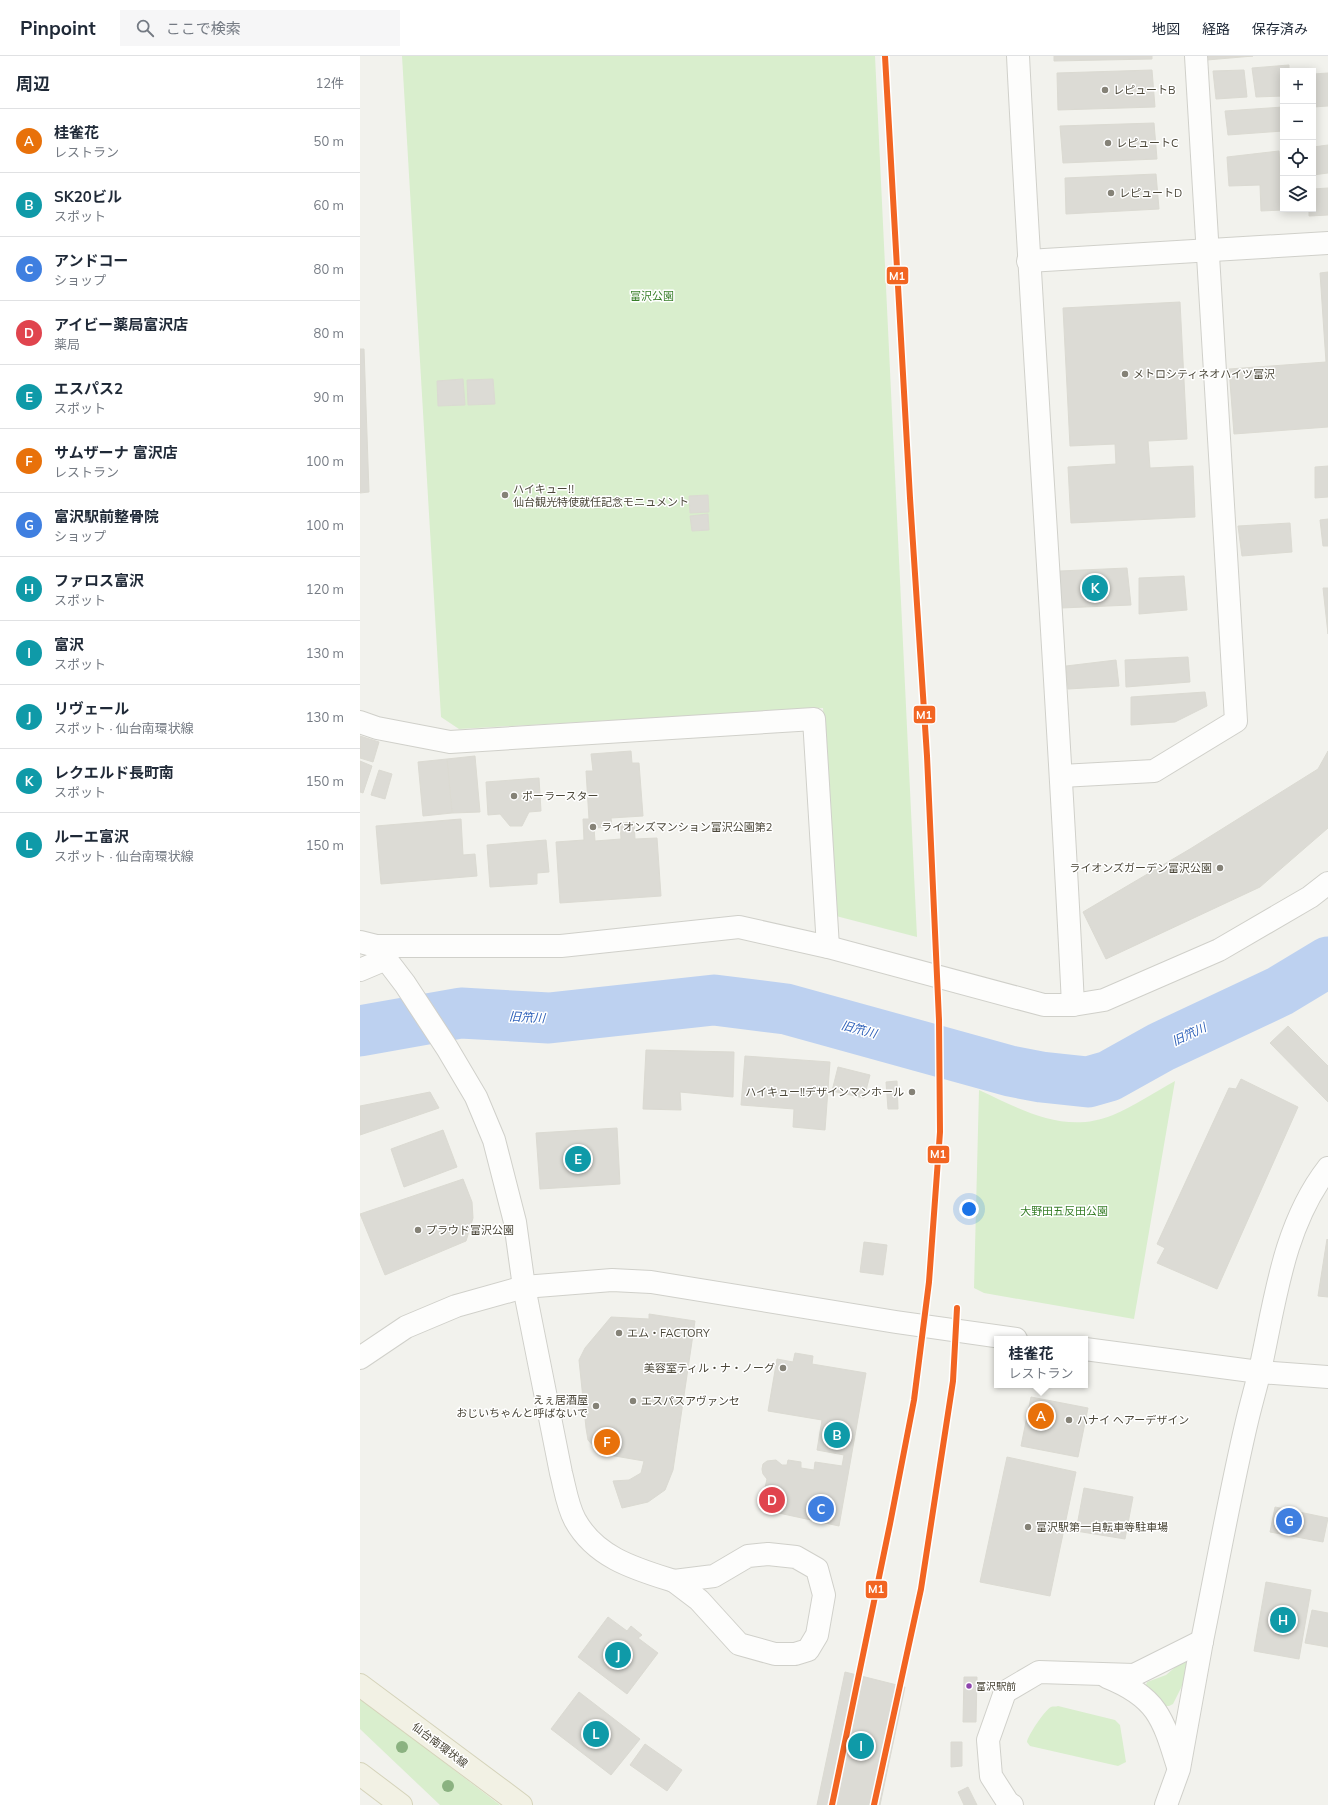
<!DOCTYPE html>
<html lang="ja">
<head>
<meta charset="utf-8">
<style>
	:root { --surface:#fff; --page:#f6f6f7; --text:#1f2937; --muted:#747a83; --line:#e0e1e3; --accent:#111827 }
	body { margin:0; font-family:Mulish,"Noto Sans JP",sans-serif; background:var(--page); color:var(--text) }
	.controls { position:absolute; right:12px; top:12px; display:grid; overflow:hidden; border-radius:0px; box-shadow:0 2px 10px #0003 }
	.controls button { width:36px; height:36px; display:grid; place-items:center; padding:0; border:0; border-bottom:1px solid var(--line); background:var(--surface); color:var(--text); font:20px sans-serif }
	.you { position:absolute; left:609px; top:1153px; width:14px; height:14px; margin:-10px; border:3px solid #fff; border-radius:50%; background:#1a73e8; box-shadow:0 0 0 6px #1a73e833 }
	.badge { display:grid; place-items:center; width:26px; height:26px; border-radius:50%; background:var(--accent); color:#fff; font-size:13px; font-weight:700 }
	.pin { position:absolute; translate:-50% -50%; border:2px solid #fff; box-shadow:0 1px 4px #0006 }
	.popup { position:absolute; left:634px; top:1280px; width:94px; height:52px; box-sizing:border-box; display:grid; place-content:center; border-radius:0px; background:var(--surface); filter:drop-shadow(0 1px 3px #0005); font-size:13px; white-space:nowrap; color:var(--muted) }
	.popup b { font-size:15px; color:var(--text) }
	.popup::after { content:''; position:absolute; left:50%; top:100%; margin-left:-8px; border:8px solid transparent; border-top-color:var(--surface) }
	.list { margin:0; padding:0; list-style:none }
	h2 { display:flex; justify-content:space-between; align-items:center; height:52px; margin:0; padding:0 16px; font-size:17px }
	h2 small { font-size:13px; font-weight:400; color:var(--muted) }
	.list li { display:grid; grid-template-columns:26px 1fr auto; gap:12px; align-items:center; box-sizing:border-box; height:64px; padding:0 16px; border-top:1px solid var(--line) }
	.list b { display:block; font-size:15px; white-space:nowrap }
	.list p { margin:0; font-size:13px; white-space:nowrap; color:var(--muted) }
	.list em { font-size:13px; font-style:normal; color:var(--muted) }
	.icon { flex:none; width:22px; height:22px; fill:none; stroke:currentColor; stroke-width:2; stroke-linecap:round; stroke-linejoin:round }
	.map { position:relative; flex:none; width:968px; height:1749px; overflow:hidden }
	header { display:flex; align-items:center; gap:24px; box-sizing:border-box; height:56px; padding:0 20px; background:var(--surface); border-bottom:1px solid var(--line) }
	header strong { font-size:19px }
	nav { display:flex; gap:22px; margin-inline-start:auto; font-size:14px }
	.search { width:280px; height:36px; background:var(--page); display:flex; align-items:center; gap:10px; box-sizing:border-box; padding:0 14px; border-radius:0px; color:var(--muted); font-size:15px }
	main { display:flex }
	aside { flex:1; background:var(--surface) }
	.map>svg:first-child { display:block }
	.green { fill:#d9eecd }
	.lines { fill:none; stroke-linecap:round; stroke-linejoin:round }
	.river { stroke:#bdd1f0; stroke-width:51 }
	.building { fill:#dcdbd5; stroke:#dbdad2 }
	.minor-casing { stroke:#d0d0ca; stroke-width:24 }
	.tertiary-casing { stroke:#d0d0ca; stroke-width:24 }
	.primary-casing { stroke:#d5d3ba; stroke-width:24 }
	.minor { stroke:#fdfdfc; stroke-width:22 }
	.tertiary { stroke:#fdfdfc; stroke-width:22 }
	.primary { stroke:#f2f1e4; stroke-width:22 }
	.metro-1-casing { stroke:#fff; stroke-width:9 }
	.metro-1 { stroke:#f26522; stroke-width:6 }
	.tree { fill:#8bb281 }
	.poi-dot { fill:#858277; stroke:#fff; stroke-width:1.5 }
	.bus-dot { fill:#8e44ad; stroke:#fff; stroke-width:1.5 }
	.labels { text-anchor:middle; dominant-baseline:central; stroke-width:3; stroke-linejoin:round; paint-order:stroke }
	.bus-label { font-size:10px; fill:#4a4638; stroke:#fff; text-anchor:start }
	.poi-label { font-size:11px; fill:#4a4638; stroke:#fff; text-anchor:start }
	.park-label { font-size:11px; fill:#377e28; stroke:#fff }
	.street-label { font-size:11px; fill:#4a4638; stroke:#fff }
	.water-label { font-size:12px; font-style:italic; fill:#2d60b9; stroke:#fff }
	.line-badge { stroke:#fff; stroke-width:1.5 }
	.badge-label { font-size:11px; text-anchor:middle; font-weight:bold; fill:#fff }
</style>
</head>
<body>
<header>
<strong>Pinpoint</strong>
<div class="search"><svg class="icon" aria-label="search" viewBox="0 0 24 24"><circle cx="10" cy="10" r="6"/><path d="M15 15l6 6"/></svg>ここで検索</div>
<nav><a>地図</a><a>経路</a><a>保存済み</a></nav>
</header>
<main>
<aside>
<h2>周辺<small>12件</small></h2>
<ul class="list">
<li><span class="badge" style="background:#e8710a">A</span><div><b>桂雀花</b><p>レストラン</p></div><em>50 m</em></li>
<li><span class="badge" style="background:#0f9aa8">B</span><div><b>SK20ビル</b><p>スポット</p></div><em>60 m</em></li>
<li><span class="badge" style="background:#3f7fe0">C</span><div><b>アンドコー</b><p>ショップ</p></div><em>80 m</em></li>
<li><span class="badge" style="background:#e0444e">D</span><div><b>アイビー薬局富沢店</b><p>薬局</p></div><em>80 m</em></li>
<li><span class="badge" style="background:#0f9aa8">E</span><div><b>エスパス2</b><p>スポット</p></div><em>90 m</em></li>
<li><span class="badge" style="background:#e8710a">F</span><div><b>サムザーナ 富沢店</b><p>レストラン</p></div><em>100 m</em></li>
<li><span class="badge" style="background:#3f7fe0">G</span><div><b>富沢駅前整骨院</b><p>ショップ</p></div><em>100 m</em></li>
<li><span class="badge" style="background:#0f9aa8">H</span><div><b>ファロス富沢</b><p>スポット</p></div><em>120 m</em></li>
<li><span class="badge" style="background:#0f9aa8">I</span><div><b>富沢</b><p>スポット</p></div><em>130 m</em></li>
<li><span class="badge" style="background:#0f9aa8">J</span><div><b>リヴェール</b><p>スポット · 仙台南環状線</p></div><em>130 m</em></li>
<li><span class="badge" style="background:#0f9aa8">K</span><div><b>レクエルド長町南</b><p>スポット</p></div><em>150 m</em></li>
<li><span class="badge" style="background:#0f9aa8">L</span><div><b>ルーエ富沢</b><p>スポット · 仙台南環状線</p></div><em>150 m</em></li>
</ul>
</aside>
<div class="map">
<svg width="968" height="1749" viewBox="0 0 968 1749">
	<rect width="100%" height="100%" fill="#f2f2ed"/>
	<g class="green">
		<path d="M 42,0 L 515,0 L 557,881 L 476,860 L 463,652 L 99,673 L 81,661 Z"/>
		<path d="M 815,1025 L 774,1263 L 624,1237 L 614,1232 L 619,1034 C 662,1054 705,1079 753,1059 C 774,1050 795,1036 815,1025 Z"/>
		<path d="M 826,1602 L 833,1608 L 813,1648 L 809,1650 L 805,1650 L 788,1632 L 786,1629 L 787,1626 L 806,1619 Z"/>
		<path d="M 0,1642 L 140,1749 L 80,1749 L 0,1673 Z"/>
		<path d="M 698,1650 L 755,1664 L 760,1669 L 766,1706 L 758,1710 L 670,1690 L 667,1686 C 668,1679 685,1654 691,1651 C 693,1650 696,1651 698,1650 Z"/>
	</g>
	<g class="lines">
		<path class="river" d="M 0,975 L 101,957 L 189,962 L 354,944 L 426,953 L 650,1015 L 681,1021 L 728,1026 L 749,1020 L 801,991 L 920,935 L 968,906"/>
	</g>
	<g class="building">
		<path d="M 694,0 L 792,0 L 792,3 L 694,5 Z"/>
		<path d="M 847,0 L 893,0 L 847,4 Z"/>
		<path d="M 929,9 L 929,15 L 923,15 L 923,40 L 896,41 L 892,12 Z"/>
		<path d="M 792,14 L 795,51 L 698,54 L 697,17 Z"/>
		<path d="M 884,14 L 887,41 L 856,43 L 853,15 Z"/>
		<path d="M 968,17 L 968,50 L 953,51 L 953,18 Z"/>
		<path d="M 923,51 L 923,75 L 868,79 L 865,55 Z"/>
		<path d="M 794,67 L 797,103 L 703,107 L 700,70 Z"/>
		<path d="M 968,89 L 968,117 L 953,119 L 953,91 Z"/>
		<path d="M 919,95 L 923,154 L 901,155 L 900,129 L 869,130 L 867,101 Z"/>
		<path d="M 796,118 L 799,153 L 706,158 L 705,122 Z"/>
		<path d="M 968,132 L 968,159 L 949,160 L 949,153 L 953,153 L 953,133 Z"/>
		<path d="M 968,216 L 968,371 L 874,378 L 869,313 L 966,306 L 960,217 Z"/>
		<path d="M 820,246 L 827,383 L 788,385 L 790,412 L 833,410 L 835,461 L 711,467 L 708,411 L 756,408 L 755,388 L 710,390 L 703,252 Z"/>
		<path d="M 0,293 L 4,293 L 9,436 L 0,437 Z"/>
		<path d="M 103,323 L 105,349 L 78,350 L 77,325 Z"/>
		<path d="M 133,323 L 135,348 L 108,349 L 107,324 Z"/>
		<path d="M 968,410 L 968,441 L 955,442 L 955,411 Z"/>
		<path d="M 348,439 L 349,456 L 330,457 L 329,440 Z"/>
		<path d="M 348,458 L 349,474 L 332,475 L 330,460 Z"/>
		<path d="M 968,463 L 968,490 L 963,490 L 960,464 Z"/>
		<path d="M 930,467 L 932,496 L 882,500 L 878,470 Z"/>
		<path d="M 767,512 L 771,549 L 701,552 L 700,515 Z"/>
		<path d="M 824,520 L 827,554 L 779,558 L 779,522 Z"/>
		<path d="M 963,532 L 968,532 L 968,578 Z"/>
		<path d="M 828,601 L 830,626 L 766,631 L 765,604 Z"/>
		<path d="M 756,604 L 759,630 L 708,633 L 706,610 Z"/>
		<path d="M 845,636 L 847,650 L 815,666 L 771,669 L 771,641 Z"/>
		<path d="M 0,680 L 19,686 L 13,706 L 0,702 Z"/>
		<path d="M 271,695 L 272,707 L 279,707 L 283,760 L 251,762 L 252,771 L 234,772 L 235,785 L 261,783 L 260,767 L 274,766 L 275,783 L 297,782 L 301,840 L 200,847 L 196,786 L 224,784 L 223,763 L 229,763 L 226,715 L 233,715 L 231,698 Z"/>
		<path d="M 968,695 L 968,772 L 900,831 L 746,903 L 723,856 L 830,793 L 958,713 Z"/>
		<path d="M 115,700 L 120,756 L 92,757 L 87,703 Z"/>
		<path d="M 87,703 L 92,757 L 63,760 L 58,706 Z"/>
		<path d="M 0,705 L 12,710 L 3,737 L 0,736 Z"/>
		<path d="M 19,714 L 32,718 L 25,743 L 11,739 Z"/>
		<path d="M 179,722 L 181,755 L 169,756 L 162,770 L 150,770 L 140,758 L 128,759 L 126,726 Z"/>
		<path d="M 101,763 L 103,799 L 115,798 L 117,820 L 21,828 L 16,770 Z"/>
		<path d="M 186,784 L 189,816 L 177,817 L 177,828 L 130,831 L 127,789 Z"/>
		<path d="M 928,970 L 968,1010 L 968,1046 L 910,987 Z"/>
		<path d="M 286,994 L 374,996 L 373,1041 L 320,1036 L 321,1054 L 283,1053 Z"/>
		<path d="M 385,1000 L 470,1006 L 465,1074 L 433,1071 L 434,1053 L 381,1049 Z"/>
		<path d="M 478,1011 L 510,1019 L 504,1042 L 472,1035 Z"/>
		<path d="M 881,1023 L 938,1051 L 857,1233 L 797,1207 L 805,1192 L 797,1188 L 869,1032 L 876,1033 Z"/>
		<path d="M 537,1025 L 538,1053 L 528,1053 L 526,1026 Z"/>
		<path d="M 70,1036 L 79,1052 L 0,1079 L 0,1050 Z"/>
		<path d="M 257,1072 L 260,1128 L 180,1133 L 176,1077 Z"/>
		<path d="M 83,1074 L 97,1111 L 44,1131 L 31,1093 Z"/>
		<path d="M 103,1123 L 112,1146 L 113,1162 L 106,1185 L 25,1219 L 0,1158 Z"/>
		<path d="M 967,1183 L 968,1184 L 968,1241 L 958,1240 Z"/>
		<path d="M 504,1186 L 527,1189 L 523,1219 L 500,1216 Z"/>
		<path d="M 289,1258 L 335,1265 L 313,1414 L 305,1434 L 288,1446 L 262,1452 L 253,1425 L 269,1424 L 281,1417 L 284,1405 L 249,1399 L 237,1394 L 228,1384 L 226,1372 L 219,1304 L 225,1292 L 251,1261 L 289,1263 Z"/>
		<path d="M 435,1297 L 453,1300 L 452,1308 L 506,1317 L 479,1470 L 400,1453 L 407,1423 L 403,1418 L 402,1413 L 403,1408 L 407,1405 L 416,1404 L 422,1409 L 427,1409 L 428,1404 L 441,1406 L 441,1412 L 454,1414 L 455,1406 L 482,1410 L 484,1399 L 457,1394 L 462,1364 L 408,1355 L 417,1303 L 433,1306 Z"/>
		<path d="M 671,1341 L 728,1352 L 718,1401 L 661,1390 Z"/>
		<path d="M 647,1401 L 716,1416 L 690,1540 L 620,1526 Z"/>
		<path d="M 724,1432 L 773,1441 L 765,1483 L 716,1475 Z"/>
		<path d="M 915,1451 L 968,1462 L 963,1486 L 910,1476 Z"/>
		<path d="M 906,1526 L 951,1534 L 939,1603 L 894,1595 Z"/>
		<path d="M 952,1554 L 968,1557 L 968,1591 L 945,1587 Z"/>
		<path d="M 248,1561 L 267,1575 L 271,1570 L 282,1579 L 278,1582 L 298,1597 L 267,1638 L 218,1601 Z"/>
		<path d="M 485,1616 L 545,1631 L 520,1749 L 457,1749 Z"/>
		<path d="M 604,1621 L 617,1621 L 616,1666 L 603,1666 Z"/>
		<path d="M 219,1636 L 280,1683 L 251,1719 L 191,1673 Z"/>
		<path d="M 591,1686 L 602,1686 L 602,1710 L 591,1711 Z"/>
		<path d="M 285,1688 L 322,1714 L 307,1735 L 270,1709 Z"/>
		<path d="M 608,1731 L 617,1749 L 604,1749 L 598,1736 Z"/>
	</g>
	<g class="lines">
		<defs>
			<g id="minor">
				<path d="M 658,0 C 674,316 698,633 713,949"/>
				<path d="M 668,205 L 968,187"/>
				<path d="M 701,720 L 794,715 L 876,665 L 836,0"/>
				<path d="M 0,914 L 26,903"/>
				<path d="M 408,1498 L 436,1501 L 457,1513 L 464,1539 L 457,1579 L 448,1594 L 435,1598 L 415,1598 L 379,1588 L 339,1544 L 314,1525 L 354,1520 L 388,1500 Z"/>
				<path d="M 747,1621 C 797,1641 803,1662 818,1711"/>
				<path d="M 652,1749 L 649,1748 L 631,1720 L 628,1684 L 645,1636 L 679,1616 L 774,1619 L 842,1585"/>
				<path d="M 806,1749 L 819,1713 L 842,1585"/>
			</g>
			<g id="tertiary">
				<path d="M 0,666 L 17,672 L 90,686 L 454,663 L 468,891"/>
				<path d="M 0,886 L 16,890 L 45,928 L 87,992 L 116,1041 L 134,1084 L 155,1166 L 164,1231 L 201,1417 C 205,1432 207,1449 215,1464 C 236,1502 276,1513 314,1525"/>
				<path d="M 16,890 L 201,890 L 379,871 L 468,891 L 684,949 L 713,949 L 744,944 L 859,894 L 950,841 L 968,827"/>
				<path d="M 725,1293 L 899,1316 L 968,1321"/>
				<path d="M 0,1302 L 46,1271 L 96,1250 L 164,1231 L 252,1224 L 291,1226 L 536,1266 L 656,1283"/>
				<path d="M 842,1585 C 857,1511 870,1437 887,1365 C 891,1348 896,1331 900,1314 C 915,1246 923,1170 968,1112"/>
			</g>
			<g id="primary">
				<path d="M 0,1629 L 161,1749"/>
				<path d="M 0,1718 L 41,1749"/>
			</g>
		</defs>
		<use href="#minor" class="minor-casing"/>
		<use href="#tertiary" class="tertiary-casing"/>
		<use href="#primary" class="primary-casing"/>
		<use href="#minor" class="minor"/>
		<use href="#tertiary" class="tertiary"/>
		<use href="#primary" class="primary"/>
		<defs>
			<g id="metro-1">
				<path d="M 472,1749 L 530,1468 L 554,1344 L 569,1226 L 580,1076 L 579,964 L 567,700 L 550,442 L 525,0"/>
				<path d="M 514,1749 L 561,1533 L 593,1325 L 597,1252"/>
			</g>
		</defs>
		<use href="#metro-1" class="metro-1-casing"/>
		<use href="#metro-1" class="metro-1"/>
	</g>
	<g class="tree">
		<circle cx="42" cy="1691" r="6"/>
		<circle cx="88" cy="1730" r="6"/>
	</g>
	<g class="poi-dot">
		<circle cx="745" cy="34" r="4"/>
		<circle cx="748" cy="87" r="4"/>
		<circle cx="751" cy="137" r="4"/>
		<circle cx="765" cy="318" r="4"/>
		<circle cx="145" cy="439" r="4"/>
		<circle cx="154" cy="740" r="4"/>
		<circle cx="233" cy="771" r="4"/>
		<circle cx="860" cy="812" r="4"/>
		<circle cx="552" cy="1036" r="4"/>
		<circle cx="58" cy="1174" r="4"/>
		<circle cx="259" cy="1277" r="4"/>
		<circle cx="423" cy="1312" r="4"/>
		<circle cx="273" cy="1345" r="4"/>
		<circle cx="236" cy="1350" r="4"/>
		<circle cx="709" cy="1364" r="4"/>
		<circle cx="668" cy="1471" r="4"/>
	</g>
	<circle class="bus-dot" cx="609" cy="1630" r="3.5"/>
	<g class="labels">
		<g class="bus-label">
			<text x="616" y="1630">富沢駅前</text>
		</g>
		<g class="poi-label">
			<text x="753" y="34">レピュートB</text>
			<text x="756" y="87">レピュートC</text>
			<text x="759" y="137">レピュートD</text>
			<text x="773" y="318">メトロシティネオハイツ富沢</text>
			<text x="153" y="433">ハイキュー‼<tspan x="153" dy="13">仙台観光特使就任記念モニュメント</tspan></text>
			<text x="162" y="740">ポーラースター</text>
			<text x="241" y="771">ライオンズマンション富沢公園第2</text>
			<text x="852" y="812" text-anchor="end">ライオンズガーデン富沢公園</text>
			<text x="544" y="1036" text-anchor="end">ハイキュー!!デザインマンホール</text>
			<text x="66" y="1174">プラウド富沢公園</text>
			<text x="267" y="1277">エム・FACTORY</text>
			<text x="415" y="1312" text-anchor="end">美容室ティル・ナ・ノーグ</text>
			<text x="228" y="1344" text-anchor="end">えぇ居酒屋<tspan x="228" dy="13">おじいちゃんと呼ばないで</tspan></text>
			<text x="281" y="1345">エスパスアヴァンセ</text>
			<text x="717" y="1364">ハナイ ヘアーデザイン</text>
			<text x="676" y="1471">富沢駅第一自転車等駐車場</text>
		</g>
		<g class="park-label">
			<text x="292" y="240">富沢公園</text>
			<text x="704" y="1155">大野田五反田公園</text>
		</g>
		<g class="street-label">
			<text transform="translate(80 1689) rotate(37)">仙台南環状線</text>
		</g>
		<g class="water-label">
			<text transform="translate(167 961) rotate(3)">旧笊川</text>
			<text transform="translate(499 973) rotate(15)">旧笊川</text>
			<text transform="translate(829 978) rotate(-25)">旧笊川</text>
		</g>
	</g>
	<g class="line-badge">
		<rect x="526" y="210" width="23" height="19" rx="4" fill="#f26522"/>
		<rect x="553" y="649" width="23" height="19" rx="4" fill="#f26522"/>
		<rect x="567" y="1089" width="23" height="19" rx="4" fill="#f26522"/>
		<rect x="505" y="1524" width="23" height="19" rx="4" fill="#f26522"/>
	</g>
	<g class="badge-label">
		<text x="537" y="224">M1</text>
		<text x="564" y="663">M1</text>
		<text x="578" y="1102">M1</text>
		<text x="516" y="1537">M1</text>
	</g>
</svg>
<div class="controls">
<button>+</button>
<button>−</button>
<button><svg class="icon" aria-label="locate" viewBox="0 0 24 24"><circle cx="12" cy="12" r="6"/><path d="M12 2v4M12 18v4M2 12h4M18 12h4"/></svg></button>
<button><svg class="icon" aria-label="layers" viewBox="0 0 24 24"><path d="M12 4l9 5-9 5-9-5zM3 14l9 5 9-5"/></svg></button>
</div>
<div class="you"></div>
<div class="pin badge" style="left:681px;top:1360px;background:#e8710a">A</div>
<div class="popup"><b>桂雀花</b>レストラン</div>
<div class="pin badge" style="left:477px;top:1379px;background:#0f9aa8">B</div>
<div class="pin badge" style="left:461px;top:1453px;background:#3f7fe0">C</div>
<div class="pin badge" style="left:412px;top:1444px;background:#e0444e">D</div>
<div class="pin badge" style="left:218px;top:1103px;background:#0f9aa8">E</div>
<div class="pin badge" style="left:247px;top:1386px;background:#e8710a">F</div>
<div class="pin badge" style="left:929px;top:1465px;background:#3f7fe0">G</div>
<div class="pin badge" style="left:923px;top:1564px;background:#0f9aa8">H</div>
<div class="pin badge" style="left:501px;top:1690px;background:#0f9aa8">I</div>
<div class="pin badge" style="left:258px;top:1599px;background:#0f9aa8">J</div>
<div class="pin badge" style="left:735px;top:532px;background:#0f9aa8">K</div>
<div class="pin badge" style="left:236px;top:1678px;background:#0f9aa8">L</div>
</div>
</main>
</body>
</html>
